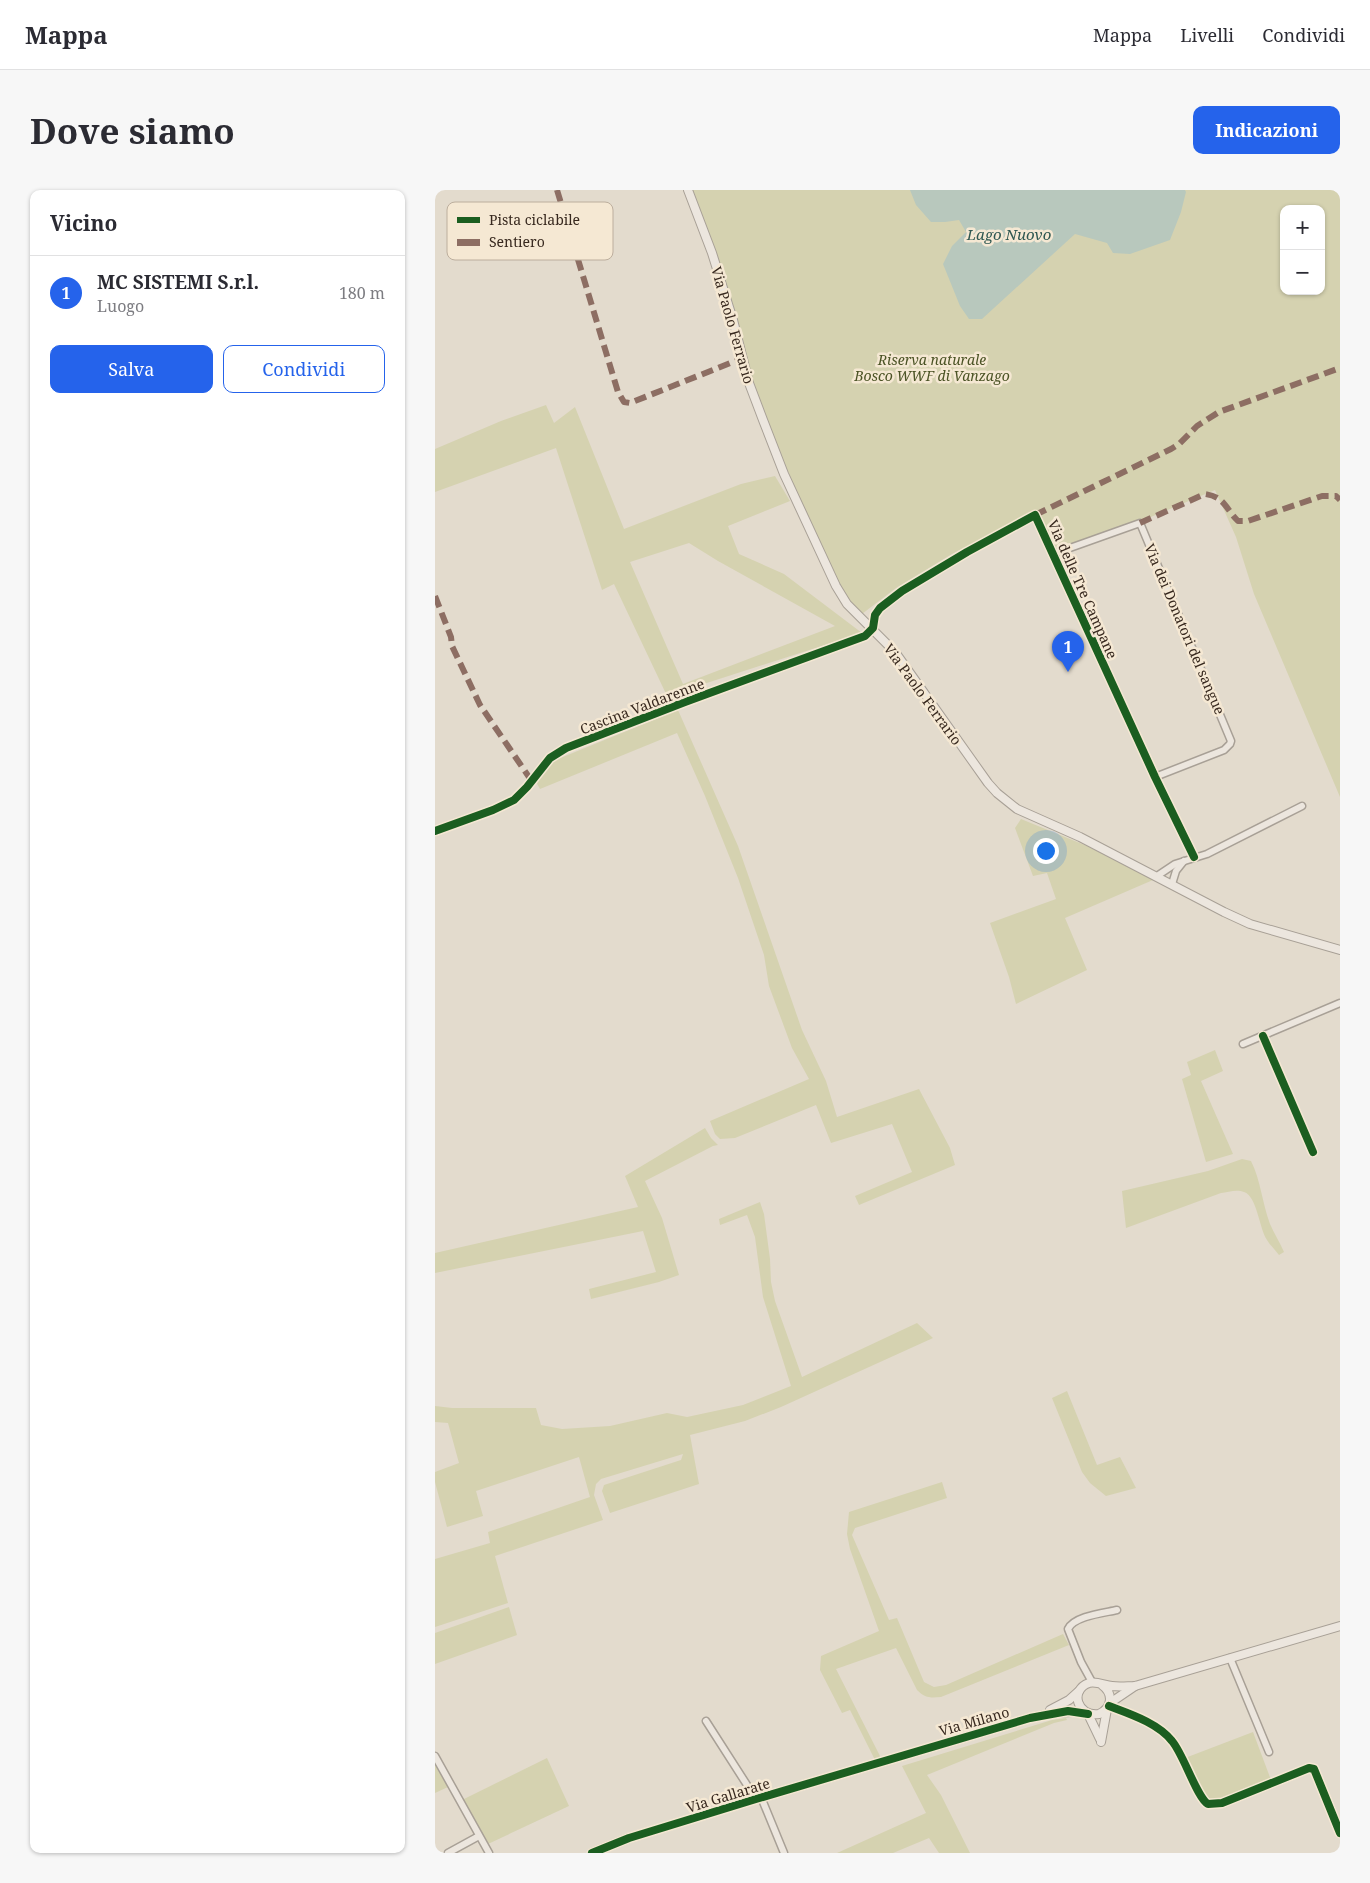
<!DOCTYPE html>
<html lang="it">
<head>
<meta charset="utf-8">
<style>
	:root { --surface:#fff; --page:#f7f7f7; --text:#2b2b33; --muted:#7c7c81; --line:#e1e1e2; --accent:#2563eb }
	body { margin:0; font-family:"Noto Serif",serif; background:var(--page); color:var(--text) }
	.controls { position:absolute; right:15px; top:15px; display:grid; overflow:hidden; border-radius:10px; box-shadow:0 1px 4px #0004 }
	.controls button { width:45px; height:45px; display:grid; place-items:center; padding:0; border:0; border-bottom:1px solid var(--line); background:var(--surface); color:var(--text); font:25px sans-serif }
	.you { position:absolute; left:610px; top:660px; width:18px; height:18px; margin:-12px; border:4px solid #fff; border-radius:50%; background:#1a73e8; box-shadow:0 0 0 8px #1a73e833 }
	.badge { display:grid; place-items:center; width:32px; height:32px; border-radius:50%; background:var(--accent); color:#fff; font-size:16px; font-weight:700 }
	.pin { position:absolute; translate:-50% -41px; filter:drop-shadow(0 1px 2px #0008) }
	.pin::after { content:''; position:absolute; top:26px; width:18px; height:15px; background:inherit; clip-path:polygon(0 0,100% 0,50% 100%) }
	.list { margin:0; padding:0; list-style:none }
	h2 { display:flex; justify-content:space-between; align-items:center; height:65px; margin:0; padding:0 20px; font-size:21px }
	h2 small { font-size:16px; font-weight:400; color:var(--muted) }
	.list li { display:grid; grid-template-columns:32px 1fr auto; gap:15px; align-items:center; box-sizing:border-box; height:75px; padding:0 20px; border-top:1px solid var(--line) }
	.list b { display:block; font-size:19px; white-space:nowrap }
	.list p { margin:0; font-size:16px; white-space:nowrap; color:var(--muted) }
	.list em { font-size:16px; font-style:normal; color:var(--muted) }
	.actions { display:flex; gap:10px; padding:15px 20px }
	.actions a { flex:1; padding:11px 0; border:1px solid var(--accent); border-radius:10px; text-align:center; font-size:18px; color:var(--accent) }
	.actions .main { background:var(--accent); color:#fff }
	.map { position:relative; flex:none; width:905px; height:1663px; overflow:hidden; border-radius:10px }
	header { display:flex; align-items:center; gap:30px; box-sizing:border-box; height:70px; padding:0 25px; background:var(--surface); border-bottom:1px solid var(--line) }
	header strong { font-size:24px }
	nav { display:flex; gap:28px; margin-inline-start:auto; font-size:18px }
	.intro { display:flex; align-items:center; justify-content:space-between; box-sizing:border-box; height:120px; padding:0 30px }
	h1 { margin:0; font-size:35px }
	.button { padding:12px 22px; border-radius:10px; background:var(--accent); color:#fff; font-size:18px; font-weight:700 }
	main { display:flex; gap:30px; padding:0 30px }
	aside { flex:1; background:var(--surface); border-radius:10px; box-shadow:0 1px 4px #0004 }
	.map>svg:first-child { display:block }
	.green { fill:#d5d2b0; fill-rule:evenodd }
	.water { fill:#b8c8bd }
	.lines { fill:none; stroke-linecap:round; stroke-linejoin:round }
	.minor-casing { stroke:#a8a096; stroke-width:9 }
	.tertiary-casing { stroke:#a8a096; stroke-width:10 }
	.minor { stroke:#ece6de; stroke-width:6 }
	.tertiary { stroke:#ece6de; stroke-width:8 }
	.quiet { stroke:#8d6e63; stroke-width:6; stroke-dasharray:12 6; stroke-linecap:butt }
	.cycleway-casing { stroke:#f5e8d3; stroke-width:11 }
	.cycleway { stroke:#1b5e20; stroke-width:8 }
	.labels { text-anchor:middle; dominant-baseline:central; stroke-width:5; stroke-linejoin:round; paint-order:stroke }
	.street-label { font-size:14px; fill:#37281e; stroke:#f5e8d3 }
	.park-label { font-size:14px; font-style:italic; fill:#4b5325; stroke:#f5e8d3 }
	.water-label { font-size:15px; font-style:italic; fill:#2e5751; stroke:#f5e8d3 }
	.key { fill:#f5e8d3; stroke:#bcae9d; stroke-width:1 }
	.key-label { font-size:14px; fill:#37281e }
</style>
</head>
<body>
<header>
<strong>Mappa</strong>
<nav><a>Mappa</a><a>Livelli</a><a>Condividi</a></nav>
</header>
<div class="intro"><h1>Dove siamo</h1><a class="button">Indicazioni</a></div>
<main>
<aside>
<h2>Vicino<small></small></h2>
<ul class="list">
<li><span class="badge">1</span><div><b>MC SISTEMI S.r.l.</b><p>Luogo</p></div><em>180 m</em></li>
</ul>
<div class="actions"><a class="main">Salva</a><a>Condividi</a></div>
</aside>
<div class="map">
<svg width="905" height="1663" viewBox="0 0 905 1663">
	<rect width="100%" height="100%" fill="#e3dbcd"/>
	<g class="green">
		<path d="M 253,0 L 905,0 L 905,607 L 819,404 L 801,347 L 780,300 L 692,337 L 618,363 L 601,322 L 517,364 L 461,398 L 423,427 L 395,381 L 322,215 L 287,98 ZM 849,19 L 886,19 L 886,101 L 849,101 Z"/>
		<path d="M 111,215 L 119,233 L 140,217 L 189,339 L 306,294 L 340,286 L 355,311 L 293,336 L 304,364 L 349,384 L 427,443 L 247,501 L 233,508 L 179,394 L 167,400 L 121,258 L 0,302 L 0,259 L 66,231 ZM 254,353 L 283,371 L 400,436 L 248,494 L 195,372 Z"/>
		<path d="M 243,520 L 303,656 L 367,840 L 391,891 L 402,927 L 484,899 L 515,958 L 520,975 L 424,1015 L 420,1006 L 477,982 L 457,934 L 396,953 L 381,915 L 300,948 L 285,949 L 280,944 L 275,931 L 374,889 L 357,858 L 334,796 L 329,765 L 303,688 L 270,606 L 242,543 L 105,599 L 100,590 L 118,571 Z"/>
		<path d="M 586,629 L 652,656 L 718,690 L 630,728 L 652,780 L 581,814 L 574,787 L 555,733 L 621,709 L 612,683 L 598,686 L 580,638 Z"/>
		<path d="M 780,860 L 788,881 L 766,891 L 798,964 L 771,972 L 747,889 L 756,885 L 752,872 Z"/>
		<path d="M 270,938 L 276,948 L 283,955 L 278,956 L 210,991 L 227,1028 L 244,1085 L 224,1092 L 156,1109 L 154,1099 L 221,1082 L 208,1041 L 0,1083 L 0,1063 L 203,1017 L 190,986 Z"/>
		<path d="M 807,969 L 816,971 C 826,991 827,1013 835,1034 C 839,1043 845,1053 849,1062 L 844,1065 C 840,1060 835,1055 832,1050 C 824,1038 822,1006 809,1002 C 802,999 793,1002 786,1003 L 691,1038 L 687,1001 L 773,981 Z"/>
		<path d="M 325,1012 L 329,1024 L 335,1069 L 336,1092 L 340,1111 L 367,1187 L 482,1133 L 498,1148 L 346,1217 L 310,1231 L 255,1245 L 264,1294 L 175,1323 L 167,1301 L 169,1295 L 246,1270 L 248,1264 L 166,1289 L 161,1294 L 159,1305 L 168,1330 L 60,1366 L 73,1413 L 0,1437 L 0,1369 L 55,1353 L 53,1342 L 155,1307 L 144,1267 L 41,1301 L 48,1326 L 12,1337 L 0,1292 L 0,1282 L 24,1273 L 13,1233 L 0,1232 L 0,1216 L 17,1218 L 101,1218 L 106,1235 L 127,1239 L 175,1236 L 232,1223 L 252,1227 L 308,1215 L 356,1196 L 328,1107 L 320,1047 L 312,1025 L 285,1035 L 284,1029 Z"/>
		<path d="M 632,1201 L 662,1275 L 685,1267 L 701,1298 L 671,1306 L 655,1293 L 647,1282 L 617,1208 Z"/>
		<path d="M 507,1292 L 512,1308 L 420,1338 L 417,1345 L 454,1430 L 462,1428 L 489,1492 L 499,1497 L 511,1495 L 628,1444 L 634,1455 L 506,1507 C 495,1508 490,1508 482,1500 L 461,1458 L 401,1479 L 446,1568 L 440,1570 L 415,1520 L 407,1523 L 385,1480 L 386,1466 L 444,1441 L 415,1359 L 412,1344 L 414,1322 Z"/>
		<path d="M 74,1417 L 82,1445 L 0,1474 L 0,1443 Z"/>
		<path d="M 631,1528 L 632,1530 L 619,1533 L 492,1585 L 506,1605 L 535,1663 L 504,1663 L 494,1648 L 458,1663 L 402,1663 L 491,1623 L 467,1576 L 617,1530 Z"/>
		<path d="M 818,1542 L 836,1590 L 787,1610 L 780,1611 L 770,1608 L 759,1582 L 750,1568 Z"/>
		<path d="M 112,1568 L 134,1616 L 53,1654 L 27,1610 Z"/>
		<path d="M 0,1574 L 13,1597 L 0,1603 Z"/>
	</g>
	<path class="water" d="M 475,0 L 750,0 L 751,2 L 746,22 L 735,50 L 695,64 L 678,63 L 672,53 L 640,44 L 547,129 L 534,129 L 525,116 L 508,74 L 517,56 L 531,42 L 524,30 L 510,32 L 496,32 L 481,15 Z"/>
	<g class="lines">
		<defs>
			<g id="minor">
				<path d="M 618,364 L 705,333 L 796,551 L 795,554 L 789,560 L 720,587"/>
				<path d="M 0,641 L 58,620 L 79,610 L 92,597 L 115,568 L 131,558 L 250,512 L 430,446 L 438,438 L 440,425 L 445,418 L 467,401 L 532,362 L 600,325 L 720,587 L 759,667"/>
				<path d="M 722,686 L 740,674 L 772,664 L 867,616"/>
				<path d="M 737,694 L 741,681 L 749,671"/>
				<path d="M 828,846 L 878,962"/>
				<path d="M 808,854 L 905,813"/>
				<path d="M 795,1468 L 834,1562"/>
				<path d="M 657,1492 L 646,1472 L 633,1439 C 639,1426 669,1423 682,1420"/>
				<path d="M 674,1516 C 695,1524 723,1533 737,1551 C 749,1565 762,1608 773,1614 L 787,1613 L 874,1578 L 879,1579 L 905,1643"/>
				<path d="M 271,1531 L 321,1609"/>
				<path d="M 0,1566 L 54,1663"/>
				<path d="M 326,1607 L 349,1663"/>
				<path d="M 13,1663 L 44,1646"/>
			</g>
			<g id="tertiary">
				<path d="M 253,0 L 277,63 L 298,130 L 314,193 L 328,230 L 349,284 L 401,396 L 412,414 L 460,462 L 553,593 L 562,603 L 582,619 L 645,647 L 789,722 L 815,734 L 905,760"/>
				<path d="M 667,1495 C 679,1504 677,1518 664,1524 C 642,1527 634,1500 654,1493 C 661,1491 669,1495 677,1496 C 685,1497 693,1496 700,1496 L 905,1436"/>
				<path d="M 675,1513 L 700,1496"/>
				<path d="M 615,1520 L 634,1510 L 644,1501"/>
				<path d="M 653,1524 L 665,1549"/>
				<path d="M 666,1552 L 672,1519"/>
				<path d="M 157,1663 L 194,1648 L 321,1609 L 595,1528 C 614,1524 632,1520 651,1523"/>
			</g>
		</defs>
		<use href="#minor" class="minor-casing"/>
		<use href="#tertiary" class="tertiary-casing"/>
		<use href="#minor" class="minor"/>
		<use href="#tertiary" class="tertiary"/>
		<g class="quiet">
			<path d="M 122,0 L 183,202 L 189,212 L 195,213 L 308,168"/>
			<path d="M 600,325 L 736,259 L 744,254 L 762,236 L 784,222 L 905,178"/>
			<path d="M 705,333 L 770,304 C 790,307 790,318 803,331 L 813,331 L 887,306 L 901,306 L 905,310"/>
			<path d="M 0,406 L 16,447 L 17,456 L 45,515 L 96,590"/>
		</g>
		<defs>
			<g id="cycleway">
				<path d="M 0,641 L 58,620 L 79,610 L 92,597 L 115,568 L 131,558 L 250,512 L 430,446 L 438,438 L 440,425 L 445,418 L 467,401 L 532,362 L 600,325 L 720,587 L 759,667"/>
				<path d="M 828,846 L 878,962"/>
				<path d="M 674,1516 C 695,1524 723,1533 737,1551 C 749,1565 762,1608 773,1614 L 787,1613 L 874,1578 L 879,1579 L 905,1643"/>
				<path d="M 157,1663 L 194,1648 L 321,1609 L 595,1528 L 633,1521 L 653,1524"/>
			</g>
		</defs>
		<use href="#cycleway" class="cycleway-casing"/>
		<use href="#cycleway" class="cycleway"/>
	</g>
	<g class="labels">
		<g class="street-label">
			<text transform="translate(298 135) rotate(74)">Via Paolo Ferrario</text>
			<text transform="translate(648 399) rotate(66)">Via delle Tre Campane</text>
			<text transform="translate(750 439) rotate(67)">Via dei Donatori del sangue</text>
			<text transform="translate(488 504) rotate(54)">Via Paolo Ferrario</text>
			<text transform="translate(207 516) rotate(-21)">Cascina Valdarenne</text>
			<text transform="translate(539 1531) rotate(-16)">Via Milano</text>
			<text transform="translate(293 1605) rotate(-17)">Via Gallarate</text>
		</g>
		<g class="park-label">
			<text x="497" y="169">Riserva naturale<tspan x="497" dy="16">Bosco WWF di Vanzago</tspan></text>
		</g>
		<g class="water-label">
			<text x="574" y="44">Lago Nuovo</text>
		</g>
	</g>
	<rect x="12" y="12" width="166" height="58" rx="8" class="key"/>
	<rect x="22" y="27" width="23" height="6" fill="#1b5e20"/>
	<rect x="22" y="49" width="23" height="7" fill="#8d6e63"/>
	<g class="key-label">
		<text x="54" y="35">Pista ciclabile</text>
		<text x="54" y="57">Sentiero</text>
	</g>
</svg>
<div class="controls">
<button>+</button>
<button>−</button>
</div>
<div class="you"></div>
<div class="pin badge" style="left:633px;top:482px">1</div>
</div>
</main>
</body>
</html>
